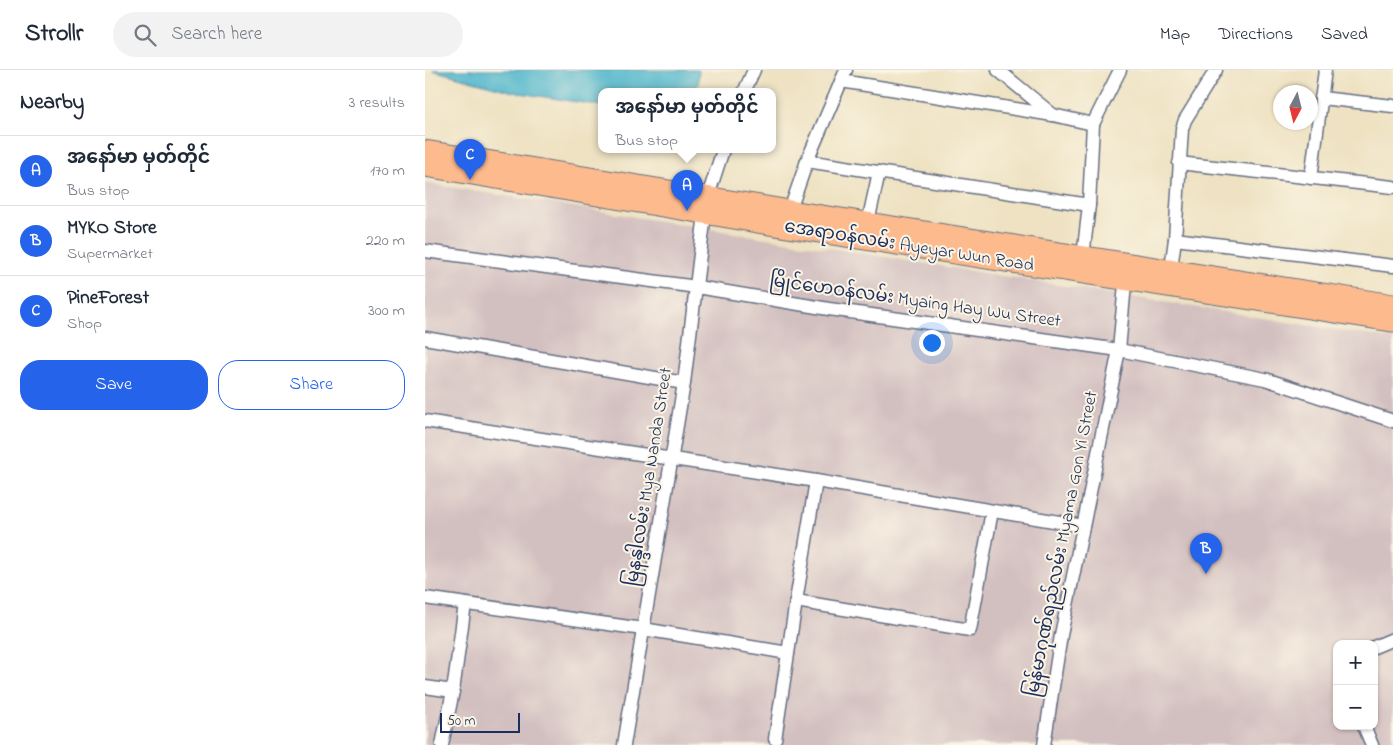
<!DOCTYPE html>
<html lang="en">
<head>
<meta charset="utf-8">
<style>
	:root { --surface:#fff; --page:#f2f2f3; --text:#1f2937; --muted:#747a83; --line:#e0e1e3; --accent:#2563eb }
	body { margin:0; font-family:"Indie Flower","Noto Sans Myanmar",sans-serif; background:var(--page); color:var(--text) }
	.controls { position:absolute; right:15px; bottom:15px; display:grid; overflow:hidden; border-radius:10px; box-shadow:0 1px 4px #0004 }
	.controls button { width:45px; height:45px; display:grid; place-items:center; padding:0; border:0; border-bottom:1px solid var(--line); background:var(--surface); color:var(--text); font:25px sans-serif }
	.compass { position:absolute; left:848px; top:15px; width:45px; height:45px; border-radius:50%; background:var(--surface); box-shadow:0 1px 4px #0004; rotate:187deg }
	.scale { position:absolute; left:15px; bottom:12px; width:80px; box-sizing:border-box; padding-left:5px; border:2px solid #1b2f5e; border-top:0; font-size:14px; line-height:18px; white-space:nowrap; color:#1b2f5e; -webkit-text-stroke:4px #fcf5e5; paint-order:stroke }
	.you { position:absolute; left:506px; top:272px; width:18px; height:18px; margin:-12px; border:4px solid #fff; border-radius:50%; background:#1a73e8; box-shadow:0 0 0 8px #1a73e833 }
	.badge { display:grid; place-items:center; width:32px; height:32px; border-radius:50%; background:var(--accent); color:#fff; font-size:16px; font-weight:700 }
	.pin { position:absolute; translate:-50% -41px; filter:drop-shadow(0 1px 2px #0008) }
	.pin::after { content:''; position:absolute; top:26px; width:18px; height:15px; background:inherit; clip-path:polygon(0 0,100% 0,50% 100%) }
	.popup { position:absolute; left:173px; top:18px; width:178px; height:65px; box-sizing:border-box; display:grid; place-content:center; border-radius:10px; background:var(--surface); filter:drop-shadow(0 1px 4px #0005); font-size:16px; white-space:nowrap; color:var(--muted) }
	.popup b { font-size:19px; color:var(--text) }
	.popup::after { content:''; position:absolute; left:50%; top:100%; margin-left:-10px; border:10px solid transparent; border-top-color:var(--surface) }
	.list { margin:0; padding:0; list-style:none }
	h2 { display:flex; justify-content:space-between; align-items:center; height:65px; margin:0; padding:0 20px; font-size:21px }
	h2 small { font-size:16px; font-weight:400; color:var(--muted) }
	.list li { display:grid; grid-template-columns:32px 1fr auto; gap:15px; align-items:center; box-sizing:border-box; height:70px; padding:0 20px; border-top:1px solid var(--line) }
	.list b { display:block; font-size:19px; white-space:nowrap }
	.list p { margin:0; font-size:16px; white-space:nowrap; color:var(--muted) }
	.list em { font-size:16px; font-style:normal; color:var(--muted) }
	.actions { display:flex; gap:10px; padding:15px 20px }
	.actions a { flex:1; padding:11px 0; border:1px solid var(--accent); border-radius:20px; text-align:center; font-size:18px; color:var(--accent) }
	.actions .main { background:var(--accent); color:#fff }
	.icon { flex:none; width:28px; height:28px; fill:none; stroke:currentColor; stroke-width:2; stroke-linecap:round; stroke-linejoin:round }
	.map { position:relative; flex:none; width:968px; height:675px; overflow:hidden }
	header { display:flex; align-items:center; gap:30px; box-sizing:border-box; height:70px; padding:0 25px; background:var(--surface); border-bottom:1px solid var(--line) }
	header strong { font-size:24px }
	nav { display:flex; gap:28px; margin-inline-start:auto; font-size:18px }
	.search { width:350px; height:45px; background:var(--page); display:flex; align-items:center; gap:12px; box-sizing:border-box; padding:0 18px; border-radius:28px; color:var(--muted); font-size:19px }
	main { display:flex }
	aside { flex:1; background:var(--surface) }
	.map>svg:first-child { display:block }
	.industrial { fill:#d2bfc0; fill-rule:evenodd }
	.water { fill:#4eb6cc; stroke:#347295 }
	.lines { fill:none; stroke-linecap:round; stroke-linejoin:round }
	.minor-casing { stroke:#656e81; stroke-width:15 }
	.primary-casing { stroke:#656e81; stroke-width:21 }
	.minor { stroke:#fff; stroke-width:12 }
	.primary { stroke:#fcba8d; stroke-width:19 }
	.labels { text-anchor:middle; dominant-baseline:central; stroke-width:4; stroke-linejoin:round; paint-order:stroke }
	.street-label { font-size:18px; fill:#1b2f5e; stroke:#fcf5e5 }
</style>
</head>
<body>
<header>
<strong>Strollr</strong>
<div class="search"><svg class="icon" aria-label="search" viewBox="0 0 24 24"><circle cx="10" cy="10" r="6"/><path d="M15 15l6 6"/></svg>Search here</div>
<nav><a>Map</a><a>Directions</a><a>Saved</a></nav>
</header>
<main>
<aside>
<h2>Nearby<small>3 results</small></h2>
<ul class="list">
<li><span class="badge">A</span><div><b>အနော်မာ မှတ်တိုင်</b><p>Bus stop</p></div><em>170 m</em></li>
<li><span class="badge">B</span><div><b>MYKO Store</b><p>Supermarket</p></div><em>220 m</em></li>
<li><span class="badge">C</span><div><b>PineForest</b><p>Shop</p></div><em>300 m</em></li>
</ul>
<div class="actions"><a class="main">Save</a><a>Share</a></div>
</aside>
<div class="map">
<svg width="968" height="675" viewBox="0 0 968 675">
	<rect width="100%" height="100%" fill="#fcf5e5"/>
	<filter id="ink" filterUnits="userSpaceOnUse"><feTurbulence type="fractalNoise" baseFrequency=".02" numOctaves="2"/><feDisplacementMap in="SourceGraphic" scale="10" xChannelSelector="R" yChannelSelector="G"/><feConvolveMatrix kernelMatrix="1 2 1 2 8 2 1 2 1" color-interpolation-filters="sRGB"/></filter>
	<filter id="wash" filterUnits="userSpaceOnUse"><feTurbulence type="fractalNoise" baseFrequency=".0096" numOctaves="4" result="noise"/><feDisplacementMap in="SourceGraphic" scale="20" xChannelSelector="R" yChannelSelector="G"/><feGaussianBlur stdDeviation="1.12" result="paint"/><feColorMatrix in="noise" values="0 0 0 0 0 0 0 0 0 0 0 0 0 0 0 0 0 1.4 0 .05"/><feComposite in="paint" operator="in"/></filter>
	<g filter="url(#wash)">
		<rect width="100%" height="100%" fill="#eee2c2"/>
		<path class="industrial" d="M 0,113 L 968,269 L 968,675 L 0,675 ZM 912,574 L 949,574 L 949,656 L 912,656 Z"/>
		<path class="water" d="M 7,0 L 274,0 L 273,15 L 265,22 L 177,22 L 177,36 L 88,22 Z"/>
	</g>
	<g filter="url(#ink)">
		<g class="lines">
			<defs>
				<g id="minor">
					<path d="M 573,0 L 628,45"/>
					<path d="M 416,11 L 628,45 L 668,54"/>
					<path d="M 319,22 L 329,0"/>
					<path d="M 896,28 L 968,36"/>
					<path d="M 382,91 L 664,135"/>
					<path d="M 754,93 L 968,117"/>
					<path d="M 886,108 L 900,0"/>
					<path d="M 365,140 L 382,91 L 421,0"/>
					<path d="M 443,152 L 454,102"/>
					<path d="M 750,169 L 968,196"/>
					<path d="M 0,181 L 272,217 L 404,239 L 694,280 L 840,309 L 968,351"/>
					<path d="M 658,187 L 664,135 L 668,54 L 695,0"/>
					<path d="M 745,206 L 750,169 L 757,59 L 760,50 L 791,0"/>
					<path d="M 0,268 L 259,313"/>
					<path d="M 0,351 L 391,411 L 658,456"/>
					<path d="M 391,411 L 371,531 L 545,560 L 567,441"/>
					<path d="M 0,528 L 218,559 L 363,583"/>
					<path d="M 949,577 L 968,569"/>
					<path d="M 0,617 L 28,621"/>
					<path d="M 939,656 L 947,675"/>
					<path d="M 350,669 L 371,531"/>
					<path d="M 17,675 L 28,621 L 40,534"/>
					<path d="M 199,675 L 259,313 L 280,144 L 283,126 L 298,80"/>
					<path d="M 619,675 L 636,565 L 694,280 L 701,203"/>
				</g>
				<g id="primary">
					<path d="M 0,80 L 365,140 L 968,234"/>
					<path d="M 0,97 L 362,158 L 968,252"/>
				</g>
			</defs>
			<use href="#minor" class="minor-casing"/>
			<use href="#primary" class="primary-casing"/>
			<use href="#minor" class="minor"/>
			<use href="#primary" class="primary"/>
		</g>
	</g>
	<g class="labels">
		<g class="street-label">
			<text transform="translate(484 177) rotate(9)">အေရာဝန်လမ်း Ayeyar Wun Road</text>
			<text transform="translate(490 232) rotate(8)">မြိုင်ဟေဝန်လမ်း Myaing Hay Wu Street</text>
			<text transform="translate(225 407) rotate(-81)">မြနန္ဒါလမ်း Mya Nanda Street</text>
			<text transform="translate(638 474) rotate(-79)">မြန်မာဂုဏ်ရည်လမ်း Myama Gon Yi Street</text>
		</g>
	</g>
</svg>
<div class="controls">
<button>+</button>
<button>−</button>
</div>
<svg class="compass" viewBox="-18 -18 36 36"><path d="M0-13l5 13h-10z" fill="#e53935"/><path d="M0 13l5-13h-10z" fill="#747a83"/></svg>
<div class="scale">50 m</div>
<div class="you"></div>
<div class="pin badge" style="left:262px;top:141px">A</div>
<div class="popup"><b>အနော်မာ မှတ်တိုင်</b>Bus stop</div>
<div class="pin badge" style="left:781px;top:504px">B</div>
<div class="pin badge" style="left:45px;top:110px">C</div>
</div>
</main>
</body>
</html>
